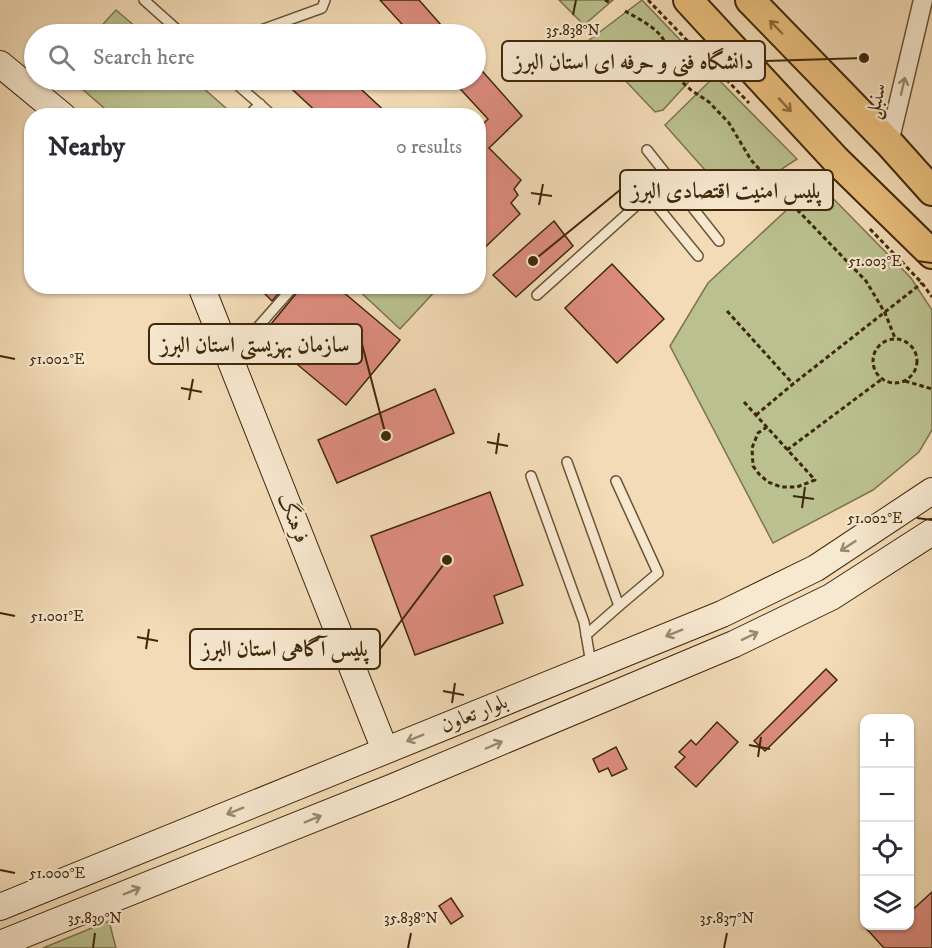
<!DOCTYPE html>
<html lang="en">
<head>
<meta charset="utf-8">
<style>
	:root { --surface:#fff; --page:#f2f2f3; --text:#2b2b33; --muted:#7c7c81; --line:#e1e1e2 }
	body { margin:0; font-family:"IM FELL DW Pica",Amiri,serif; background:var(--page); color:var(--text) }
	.controls { position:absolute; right:18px; bottom:18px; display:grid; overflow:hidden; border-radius:12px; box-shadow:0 2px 4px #0004 }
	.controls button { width:54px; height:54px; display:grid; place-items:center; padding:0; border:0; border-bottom:2px solid var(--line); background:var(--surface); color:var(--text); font:30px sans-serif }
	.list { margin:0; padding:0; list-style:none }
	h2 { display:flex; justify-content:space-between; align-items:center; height:78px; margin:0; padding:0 24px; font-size:26px }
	h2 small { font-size:20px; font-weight:400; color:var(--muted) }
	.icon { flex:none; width:33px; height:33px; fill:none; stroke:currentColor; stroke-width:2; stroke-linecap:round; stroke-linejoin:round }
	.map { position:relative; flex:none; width:932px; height:948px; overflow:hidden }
	.search { position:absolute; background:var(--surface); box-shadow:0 2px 4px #0004; left:24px; top:24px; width:462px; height:66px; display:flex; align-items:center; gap:15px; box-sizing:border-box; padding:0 21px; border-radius:33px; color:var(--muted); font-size:22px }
	.panel { position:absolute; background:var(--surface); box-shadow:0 2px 4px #0004; left:24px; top:108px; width:462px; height:186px; border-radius:24px }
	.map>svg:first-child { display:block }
	.green { fill:#bac08e; stroke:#7c744c; stroke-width:1.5 }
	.building { fill:#dd8c7f; stroke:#3f280a; stroke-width:1.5 }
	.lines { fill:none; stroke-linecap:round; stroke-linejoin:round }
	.lane-casing { stroke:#6c5535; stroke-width:12 }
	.street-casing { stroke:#6c5535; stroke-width:21 }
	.secondary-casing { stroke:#3f280a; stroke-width:28 }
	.primary-casing { stroke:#3f280a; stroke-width:32 }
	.path { stroke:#3f280a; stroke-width:3; stroke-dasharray:4.5 3; stroke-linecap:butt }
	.lane { stroke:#f7e8d0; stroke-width:9 }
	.street { stroke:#f7e8d0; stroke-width:18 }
	.secondary { stroke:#f7e8d0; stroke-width:26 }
	.primary { stroke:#e9be7b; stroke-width:28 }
	.oneway { stroke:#8c6c3d }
	.oneway2 { stroke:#9b886d }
	.ticks { fill:none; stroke:#3f280a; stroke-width:2 }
	.labels { text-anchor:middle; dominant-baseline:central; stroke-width:4.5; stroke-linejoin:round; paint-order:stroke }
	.street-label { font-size:21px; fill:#3f280a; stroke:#f7e8d0 }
	.ticks-label { font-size:15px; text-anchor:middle; fill:#3f280a; stroke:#f7e8d0; stroke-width:4.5; stroke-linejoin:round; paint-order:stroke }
	.leader { fill:none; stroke:#3f280a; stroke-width:2 }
	.callout-dot { fill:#3f280a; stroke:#f7e8d0; stroke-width:2 }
	.callout { fill:#f7e8d0; stroke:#3f280a; stroke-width:2 }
	.callout-label { font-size:22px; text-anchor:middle; font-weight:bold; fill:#3f280a }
</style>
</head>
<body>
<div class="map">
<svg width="932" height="948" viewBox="0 0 932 948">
	<rect width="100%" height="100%" fill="#f2dbb6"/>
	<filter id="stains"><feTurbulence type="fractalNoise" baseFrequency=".00333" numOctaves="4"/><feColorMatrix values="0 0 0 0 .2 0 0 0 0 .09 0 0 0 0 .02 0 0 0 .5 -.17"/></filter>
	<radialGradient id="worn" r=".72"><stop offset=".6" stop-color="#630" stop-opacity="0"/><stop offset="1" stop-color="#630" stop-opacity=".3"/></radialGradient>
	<g class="green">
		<path d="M 559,0 L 613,0 L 584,25 Z"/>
		<path d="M 642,0 L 704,65 L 663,110 L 655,112 L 588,41 Z"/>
		<path d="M 116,10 L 144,34 L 94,34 Z"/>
		<path d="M 715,76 L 797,159 L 742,195 L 729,197 L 665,125 Z"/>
		<path d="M 72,80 L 194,80 L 227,109 L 221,115 L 112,115 Z"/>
		<path d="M 820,185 L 911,278 L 932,310 L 932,430 L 919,452 L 873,490 L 773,543 L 670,346 L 708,283 L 806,192 Z"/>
		<path d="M 436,286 L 438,288 L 400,329 L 355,287 Z"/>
		<path d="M 109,921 L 116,948 L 43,948 Z"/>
	</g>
	<g class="building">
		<path d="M 380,0 L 419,0 L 449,34 L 411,34 Z"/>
		<path d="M 476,64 L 522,116 L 489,148 L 521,180 L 514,189 L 518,195 L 511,203 L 520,214 L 478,254 L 478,129 L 488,119 L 452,80 L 476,80 Z"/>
		<path d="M 282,80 L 351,80 L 390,116 L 321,116 Z"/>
		<path d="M 554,221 L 573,246 L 516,297 L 493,275 Z"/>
		<path d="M 612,264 L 664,319 L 617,363 L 565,308 Z"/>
		<path d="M 257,286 L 285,286 L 272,301 Z"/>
		<path d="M 301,286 L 336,286 L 400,340 L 346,405 L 262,335 L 299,290 Z"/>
		<path d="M 435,389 L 454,433 L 337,483 L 318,440 Z"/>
		<path d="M 490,492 L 523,585 L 494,596 L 503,623 L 415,655 L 371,536 Z"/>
		<path d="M 826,669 L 837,680 L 765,751 L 754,741 Z"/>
		<path d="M 717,722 L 738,742 L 696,787 L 675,767 L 685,757 L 679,752 L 691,740 L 696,745 Z"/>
		<path d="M 616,747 L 627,769 L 612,776 L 608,768 L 599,772 L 593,759 Z"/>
		<path d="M 932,892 L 932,948 L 884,948 L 864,926 L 909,926 L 909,913 Z"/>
		<path d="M 451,898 L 463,916 L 451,924 L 439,906 Z"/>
	</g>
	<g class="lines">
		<defs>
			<g id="lane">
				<path d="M 144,0 L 182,34"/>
				<path d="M 250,34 L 322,8 L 325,0"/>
				<path d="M 232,80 L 273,116"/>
				<path d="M 248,116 L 260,104"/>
				<path d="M 647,150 L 719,241"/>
				<path d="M 537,295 L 648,195 L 698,256"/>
				<path d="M 250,336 L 294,286"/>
				<path d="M 567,462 L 619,606 L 586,635"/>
				<path d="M 531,476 L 584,622 L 591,664"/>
				<path d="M 616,481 L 658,573 L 619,606"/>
			</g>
			<path id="street" d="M 889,143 L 923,0"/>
			<g id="secondary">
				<path d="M 0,64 L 63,116"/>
				<path d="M 201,286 L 385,750"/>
				<path d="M 0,907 L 722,614 L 816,568 L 932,491"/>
				<path d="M 0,944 L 393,787 L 734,644 L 831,597 L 932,532"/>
			</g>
			<g id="primary">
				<path d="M 688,0 L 836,160 L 932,254"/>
				<path d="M 750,0 L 889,143 L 932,191"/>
			</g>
		</defs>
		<use href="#lane" class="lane-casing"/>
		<use href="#street" class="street-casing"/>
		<use href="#secondary" class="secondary-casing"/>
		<use href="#primary" class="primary-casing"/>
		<g class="path">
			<path d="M 605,0 L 610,3"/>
			<path d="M 648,0 L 707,61"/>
			<path d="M 625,11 C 637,18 652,25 661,36 C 668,45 671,61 672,73 L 691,90 L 709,102 L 729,123 L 751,160 L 783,195 L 866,281 L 885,313 L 895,338"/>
			<path d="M 607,56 L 618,49 L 643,50 L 671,59"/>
			<path d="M 721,74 L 749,103"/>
			<path d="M 870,229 L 922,283 L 932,297"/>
			<path d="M 727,311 L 793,384"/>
			<circle cx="895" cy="361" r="22"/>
			<path d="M 905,381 L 932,389"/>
			<path d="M 744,402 L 815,480 L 797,487 L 781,487 L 768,482 L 759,474 L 753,466 L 752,448 L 758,433 L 767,427"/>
			<path d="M 756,415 L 793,384 L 922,283"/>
			<path d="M 787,450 L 882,379"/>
		</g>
		<use href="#lane" class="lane"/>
		<use href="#street" class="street"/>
		<use href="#secondary" class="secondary"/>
		<use href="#primary" class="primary"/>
	</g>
	<defs><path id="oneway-shaft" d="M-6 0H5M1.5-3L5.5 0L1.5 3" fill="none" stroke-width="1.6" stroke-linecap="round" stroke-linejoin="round" transform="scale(1.5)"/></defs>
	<g class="oneway">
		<use href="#oneway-shaft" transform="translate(776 27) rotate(-134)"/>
		<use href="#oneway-shaft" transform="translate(785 105) rotate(47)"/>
	</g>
	<g class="oneway2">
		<use href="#oneway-shaft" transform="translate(903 86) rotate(-77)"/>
		<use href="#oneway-shaft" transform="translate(848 546) rotate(147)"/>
		<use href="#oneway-shaft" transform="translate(674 633) rotate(158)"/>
		<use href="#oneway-shaft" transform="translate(750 636) rotate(-26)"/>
		<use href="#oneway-shaft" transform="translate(415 738) rotate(158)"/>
		<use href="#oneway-shaft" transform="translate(494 745) rotate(-23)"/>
		<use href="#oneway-shaft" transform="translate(235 811) rotate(158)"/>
		<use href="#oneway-shaft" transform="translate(313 819) rotate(-22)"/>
		<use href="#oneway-shaft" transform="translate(132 891) rotate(-22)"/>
	</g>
	<path class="ticks" d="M 573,15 L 576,0M 531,193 L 552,196M 539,205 L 543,184M 917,261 L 932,263M 0,356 L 15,359M 181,388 L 202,392M 189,400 L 193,379M 487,442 L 508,446M 496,454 L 499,433M 793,496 L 814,499M 802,508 L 805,487M 917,518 L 932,520M 0,613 L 15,616M 137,637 L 158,641M 146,649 L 149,629M 443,691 L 464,695M 452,703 L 455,683M 749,745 L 770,749M 758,757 L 761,737M 0,870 L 15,873M 93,948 L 95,933M 408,948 L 411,933M 724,948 L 727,933"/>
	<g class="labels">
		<g class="street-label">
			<text transform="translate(876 101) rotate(-77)">سنبل</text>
			<text transform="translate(293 518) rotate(68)">فرهنگ</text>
			<text transform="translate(474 714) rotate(-22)">بلوار تعاون</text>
		</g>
	</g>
	<g class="ticks-label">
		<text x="573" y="35">35.838°N</text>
		<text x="875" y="266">51.003°E</text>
		<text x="57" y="364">51.002°E</text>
		<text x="875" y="523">51.002°E</text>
		<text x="57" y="621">51.001°E</text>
		<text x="57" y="878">51.000°E</text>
		<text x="95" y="923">35.839°N</text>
		<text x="411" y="923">35.838°N</text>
		<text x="727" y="923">35.837°N</text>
	</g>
	<path class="leader" d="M864 58L765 61M533 261L620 190M386 436L362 344M447 560L380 649"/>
	<g class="callout-dot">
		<circle cx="864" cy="58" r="6"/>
		<circle cx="533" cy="261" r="6"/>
		<circle cx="386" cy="436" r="6"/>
		<circle cx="447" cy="560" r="6"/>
	</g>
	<g class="callout">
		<rect x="502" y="41" width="263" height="40" rx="6"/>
		<rect x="620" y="170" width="213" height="40" rx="6"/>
		<rect x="149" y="324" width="213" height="40" rx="6"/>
		<rect x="190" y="629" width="190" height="40" rx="6"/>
	</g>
	<g class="callout-label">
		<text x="634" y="69">دانشگاه فنی و حرفه ای استان البرز</text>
		<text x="726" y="198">پلیس امنیت اقتصادی البرز</text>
		<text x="255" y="352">سازمان بهزیستی استان البرز</text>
		<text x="285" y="656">پلیس آگاهی استان البرز</text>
	</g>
	<rect width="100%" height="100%" filter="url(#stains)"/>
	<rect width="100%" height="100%" fill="url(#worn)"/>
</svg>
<div class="controls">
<button>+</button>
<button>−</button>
<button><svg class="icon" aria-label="locate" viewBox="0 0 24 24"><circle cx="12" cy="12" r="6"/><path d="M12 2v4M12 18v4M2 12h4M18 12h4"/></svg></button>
<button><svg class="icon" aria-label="layers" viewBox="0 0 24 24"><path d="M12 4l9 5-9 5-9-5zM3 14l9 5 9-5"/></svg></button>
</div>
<div class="search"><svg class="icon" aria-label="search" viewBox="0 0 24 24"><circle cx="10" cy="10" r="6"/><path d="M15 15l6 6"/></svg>Search here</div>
<section class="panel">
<h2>Nearby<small>0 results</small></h2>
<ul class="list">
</ul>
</section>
</div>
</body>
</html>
